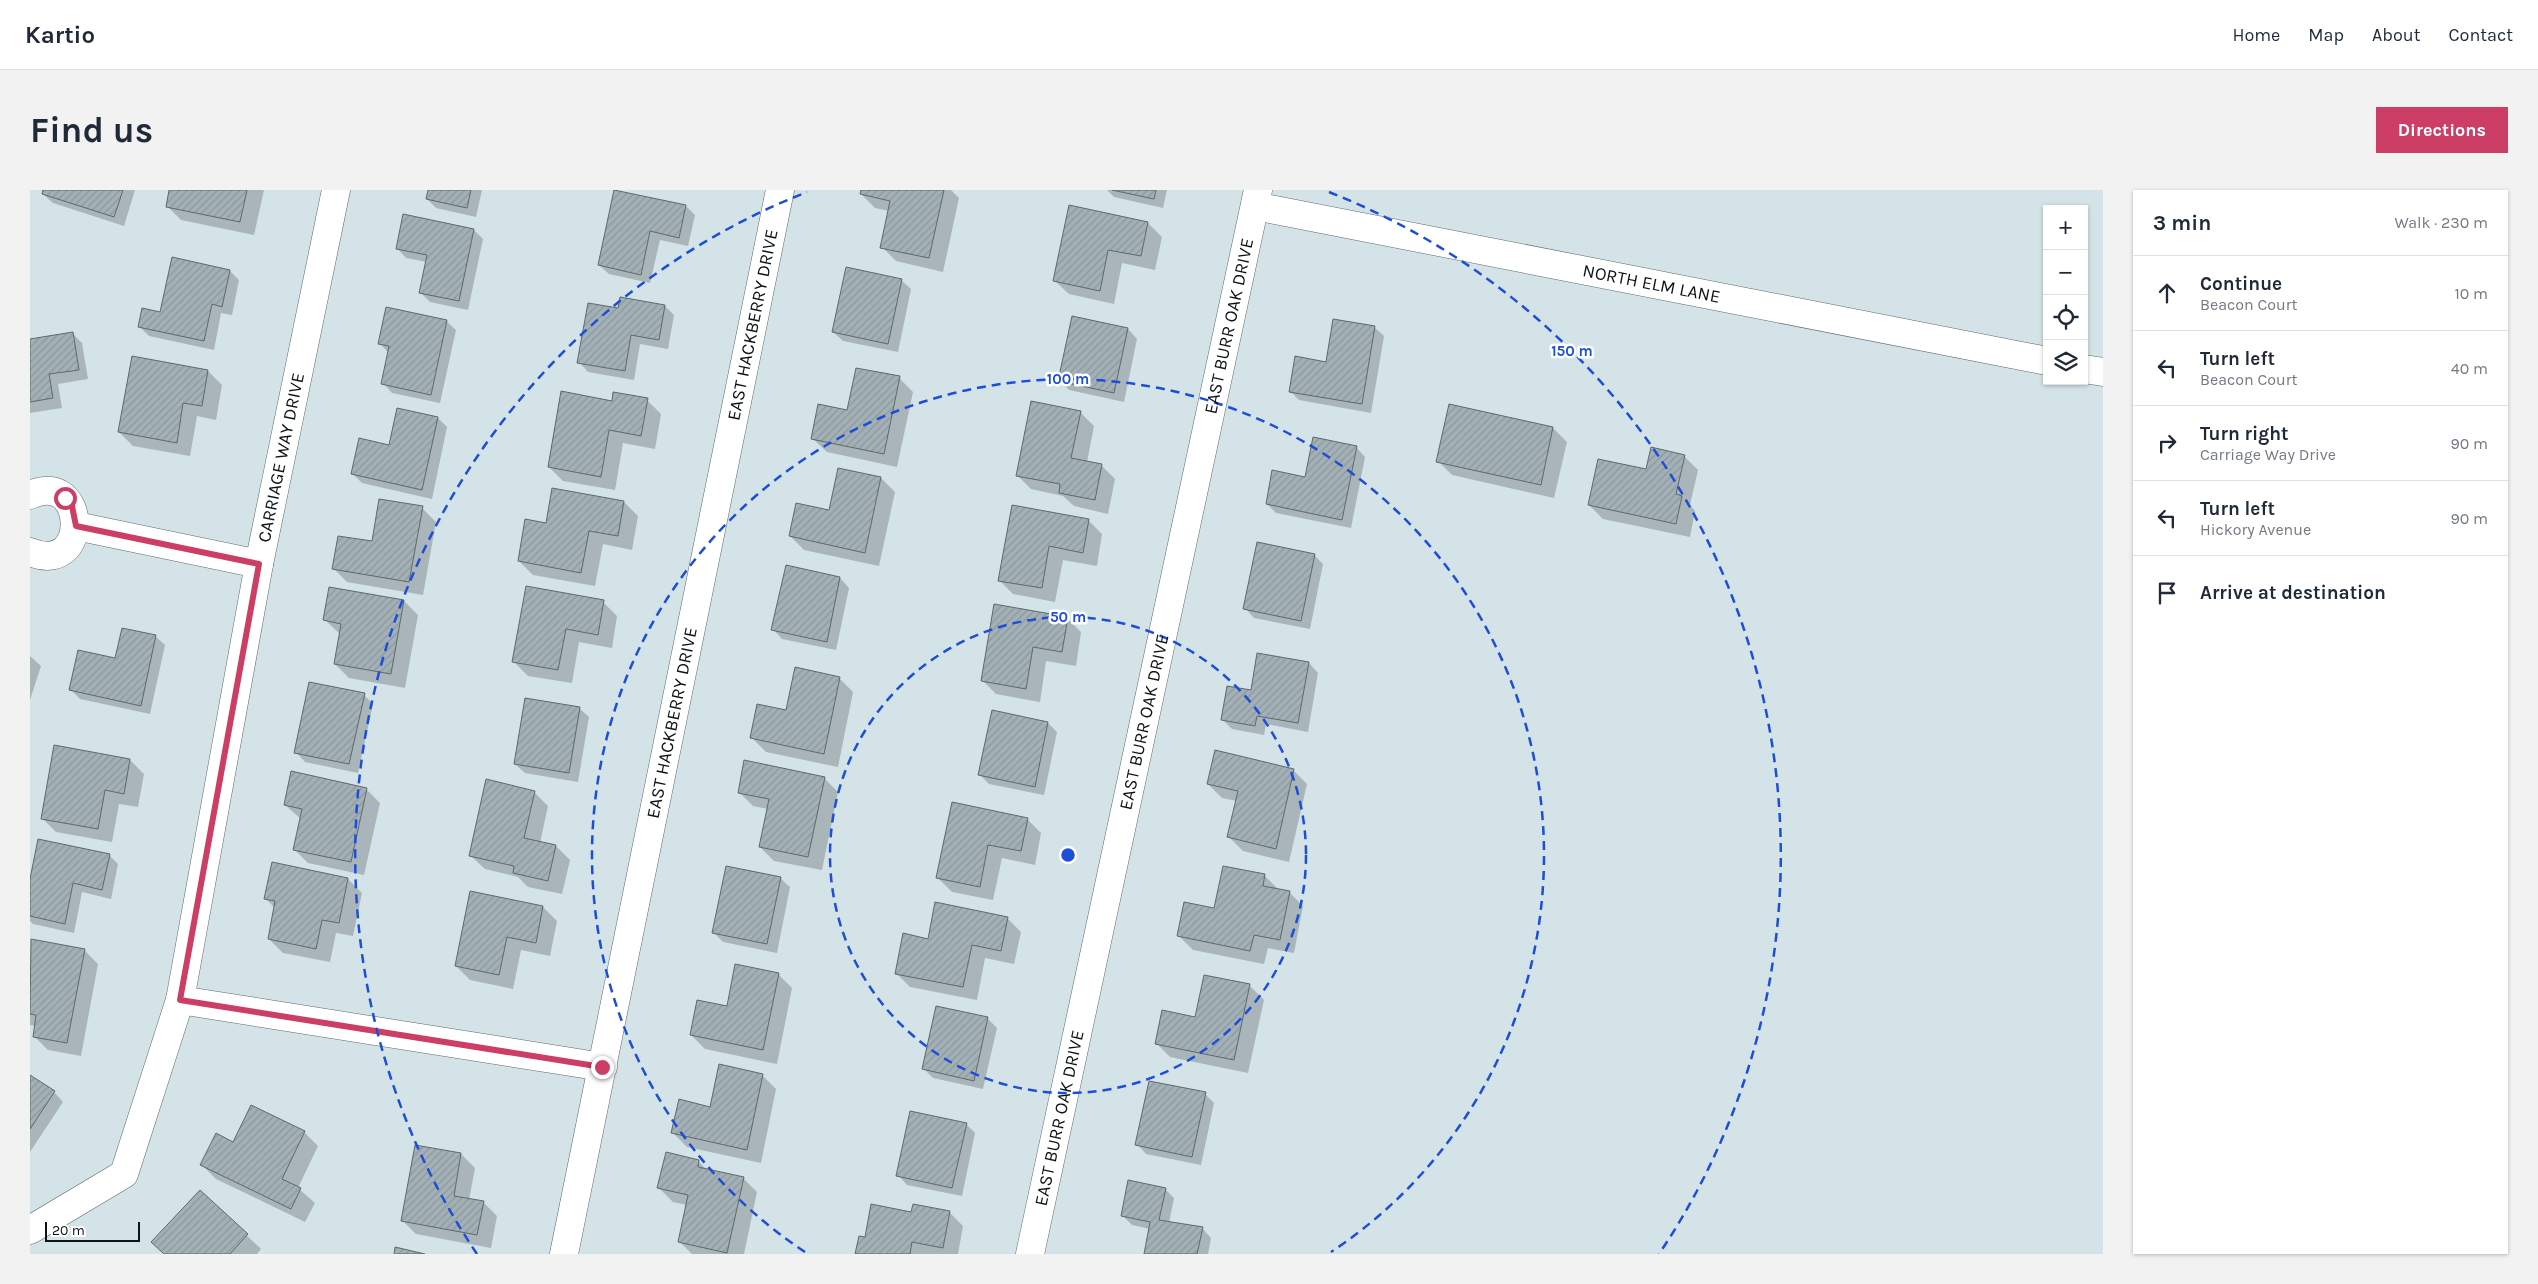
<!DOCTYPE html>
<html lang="en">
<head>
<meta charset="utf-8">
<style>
	:root { --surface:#fff; --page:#f2f2f3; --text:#1f2937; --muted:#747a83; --line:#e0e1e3; --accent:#cc3e66 }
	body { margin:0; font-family:Karla,sans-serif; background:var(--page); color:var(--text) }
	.controls { position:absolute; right:15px; top:15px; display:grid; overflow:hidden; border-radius:0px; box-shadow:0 1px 4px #0004 }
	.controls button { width:45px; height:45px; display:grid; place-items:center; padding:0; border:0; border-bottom:1px solid var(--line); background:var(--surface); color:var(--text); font:25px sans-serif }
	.scale { position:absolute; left:15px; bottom:12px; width:95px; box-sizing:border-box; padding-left:5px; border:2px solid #0e1315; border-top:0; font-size:14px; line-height:18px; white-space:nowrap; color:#0e1315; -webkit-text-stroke:4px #fff; paint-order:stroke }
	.stop { position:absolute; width:15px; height:15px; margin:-11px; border:4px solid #cc3e66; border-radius:50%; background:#fff }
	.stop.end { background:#cc3e66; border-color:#fff; box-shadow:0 1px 5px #0008 }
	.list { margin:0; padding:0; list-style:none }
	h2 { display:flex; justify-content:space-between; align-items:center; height:65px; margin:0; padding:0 20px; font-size:21px }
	h2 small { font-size:16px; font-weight:400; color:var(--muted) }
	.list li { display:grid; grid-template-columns:32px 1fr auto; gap:15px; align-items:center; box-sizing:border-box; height:75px; padding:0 20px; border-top:1px solid var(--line) }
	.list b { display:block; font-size:19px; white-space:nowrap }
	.list p { margin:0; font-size:16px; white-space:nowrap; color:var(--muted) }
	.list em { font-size:16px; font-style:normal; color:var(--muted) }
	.icon { flex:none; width:28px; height:28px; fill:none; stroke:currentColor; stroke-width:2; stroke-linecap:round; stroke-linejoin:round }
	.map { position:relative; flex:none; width:2073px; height:1064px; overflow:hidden; border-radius:0px }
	header { display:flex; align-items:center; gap:30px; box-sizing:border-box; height:70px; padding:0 25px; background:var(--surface); border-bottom:1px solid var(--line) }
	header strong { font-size:24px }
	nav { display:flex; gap:28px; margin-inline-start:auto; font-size:18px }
	.intro { display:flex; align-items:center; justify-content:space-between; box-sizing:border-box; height:120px; padding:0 30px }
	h1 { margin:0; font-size:35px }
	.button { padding:12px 22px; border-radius:0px; background:var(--accent); color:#fff; font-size:18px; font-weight:700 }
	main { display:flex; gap:30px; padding:0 30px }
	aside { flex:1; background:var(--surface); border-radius:0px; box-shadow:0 1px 4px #0004 }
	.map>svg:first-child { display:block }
	.shadow { fill:#0003 }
	.building { fill:url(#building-hatch); stroke:#5c696d }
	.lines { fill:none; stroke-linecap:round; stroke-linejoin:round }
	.minor-casing { stroke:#5c696d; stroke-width:29 }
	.minor { stroke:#fff; stroke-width:28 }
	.route { stroke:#cc3e66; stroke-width:6 }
	.ring { fill:none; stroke:#1d4ed8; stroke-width:2.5; stroke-dasharray:9 6 }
	.labels { text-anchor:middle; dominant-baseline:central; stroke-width:5; stroke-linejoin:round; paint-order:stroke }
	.street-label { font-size:18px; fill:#0e1315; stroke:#fff }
	.centre { fill:#1d4ed8; stroke:#fff; stroke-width:2.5 }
	.ring-label { font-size:15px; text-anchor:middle; font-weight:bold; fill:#1d4ed8; stroke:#fff; stroke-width:5; stroke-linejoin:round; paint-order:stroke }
</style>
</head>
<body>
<header>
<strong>Kartio</strong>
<nav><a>Home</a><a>Map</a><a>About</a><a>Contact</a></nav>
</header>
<div class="intro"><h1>Find us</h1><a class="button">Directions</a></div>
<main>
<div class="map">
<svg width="2073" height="1064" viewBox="0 0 2073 1064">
	<defs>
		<pattern id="building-hatch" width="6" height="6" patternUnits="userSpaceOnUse" patternTransform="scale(1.25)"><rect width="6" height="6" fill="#a3b1b6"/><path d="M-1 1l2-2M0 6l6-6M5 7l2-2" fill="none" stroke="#8b979c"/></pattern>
	</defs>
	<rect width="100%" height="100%" fill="#d4e3e7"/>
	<g class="shadow">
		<path d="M 15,0 L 105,0 L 94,36 L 23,13 L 13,4 Z"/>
		<path d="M 141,0 L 234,0 L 224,45 L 151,30 L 137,16 Z"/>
		<path d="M 399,0 L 452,0 L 446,27 L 406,18 L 397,9 Z"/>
		<path d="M 832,0 L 921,0 L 929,8 L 913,82 L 866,71 L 852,57 L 859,21 L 845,18 L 831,4 Z"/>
		<path d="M 1077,0 L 1137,0 L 1133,18 L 1084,7 Z"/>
		<path d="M 656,16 L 665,25 L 658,56 L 630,50 L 620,93 L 579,84 L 569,75 Z"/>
		<path d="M 1118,33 L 1132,47 L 1125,80 L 1092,73 L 1084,114 L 1039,104 L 1025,91 Z"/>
		<path d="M 444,40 L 453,49 L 438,120 L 400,112 L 391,103 L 397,72 L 376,68 L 367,58 Z"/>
		<path d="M 200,81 L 209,90 L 202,125 L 191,123 L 184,160 L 119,146 L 109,136 Z"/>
		<path d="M 871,90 L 881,99 L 868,162 L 813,151 L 803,142 Z"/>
		<path d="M 635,116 L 644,125 L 638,159 L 610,154 L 604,190 L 558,182 L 549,172 L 589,120 Z"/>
		<path d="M 416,131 L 426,140 L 410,213 L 362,203 L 353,193 L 359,163 L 349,153 Z"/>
		<path d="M 1344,137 L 1354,146 L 1341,223 L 1269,210 L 1260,201 Z"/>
		<path d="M 1098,139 L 1107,149 L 1094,212 L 1039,200 L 1029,191 Z"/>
		<path d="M 43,144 L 52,153 L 58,189 L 28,194 L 32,218 L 0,223 L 0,151 Z"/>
		<path d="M 103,168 L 178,181 L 192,195 L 186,230 L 167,226 L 160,266 L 103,256 L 89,242 Z"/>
		<path d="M 869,188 L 883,202 L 867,277 L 797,262 L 783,249 Z"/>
		<path d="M 617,210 L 631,224 L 625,259 L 593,253 L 585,300 L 533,291 L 519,277 L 583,212 Z"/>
		<path d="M 1420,215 L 1523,238 L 1537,252 L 1524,308 L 1422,285 L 1408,271 Z"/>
		<path d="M 1050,222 L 1064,236 L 1057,272 L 1071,275 L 1085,289 L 1078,324 L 1044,316 L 1033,306 L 1001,299 L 987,285 Z"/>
		<path d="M 408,228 L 417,237 L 402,309 L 332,293 L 323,284 L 360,257 Z"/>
		<path d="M 1326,257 L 1335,267 L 1321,338 L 1246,323 L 1237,314 Z"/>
		<path d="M 1654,266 L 1668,280 L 1660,315 L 1665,321 L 1660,347 L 1573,329 L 1559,315 L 1617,281 Z"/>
		<path d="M 851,288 L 865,302 L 849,376 L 774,360 L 760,346 Z"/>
		<path d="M 594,312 L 608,326 L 602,360 L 573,354 L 565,396 L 503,385 L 489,371 L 517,334 Z"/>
		<path d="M 983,317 L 1058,330 L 1072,344 L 1067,376 L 1033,370 L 1025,412 L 983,404 L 969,390 Z"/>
		<path d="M 392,318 L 406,332 L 393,405 L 317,392 L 303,378 Z"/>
		<path d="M 1284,365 L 1293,374 L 1280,439 L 1224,428 L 1215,418 Z"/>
		<path d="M 810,388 L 819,398 L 806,460 L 752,449 L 743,439 Z"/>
		<path d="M 374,411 L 388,425 L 375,498 L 319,488 L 305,474 L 310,444 L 295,430 Z"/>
		<path d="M 573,412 L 587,426 L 582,458 L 549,452 L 542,493 L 498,486 L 484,472 Z"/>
		<path d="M 1037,428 L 1051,442 L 1046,476 L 1016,471 L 1010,512 L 966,504 L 952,490 Z"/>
		<path d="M 125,446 L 135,455 L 120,524 L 50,509 L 41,500 Z"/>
		<path d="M 0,466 L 11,476 L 0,510 Z"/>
		<path d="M 1279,473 L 1288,483 L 1278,542 L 1236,534 L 1234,545 L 1202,539 L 1192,529 L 1222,501 Z"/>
		<path d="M 809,488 L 823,502 L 808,577 L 736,562 L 722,548 Z"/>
		<path d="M 334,505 L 343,514 L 328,583 L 275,572 L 266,562 Z"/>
		<path d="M 549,518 L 559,527 L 548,592 L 495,583 L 485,574 Z"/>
		<path d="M 1018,533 L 1027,542 L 1014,605 L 959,594 L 950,585 Z"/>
		<path d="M 100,570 L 114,584 L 108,617 L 89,614 L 82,652 L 26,642 L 12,628 Z"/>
		<path d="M 1263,580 L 1277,594 L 1259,672 L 1213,661 L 1199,647 L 1207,611 L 1192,608 L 1178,594 Z"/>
		<path d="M 794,588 L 808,602 L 792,680 L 744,671 L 730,657 L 738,619 L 723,616 L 709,602 Z"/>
		<path d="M 336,599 L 350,613 L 334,685 L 278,673 L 264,659 L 271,629 L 255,615 Z"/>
		<path d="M 504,602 L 518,616 L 510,653 L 526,656 L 540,670 L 532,704 L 498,697 L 488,687 L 455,679 L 441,666 Z"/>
		<path d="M 923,614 L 997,629 L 1011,643 L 1005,675 L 972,668 L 963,710 L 922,702 L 908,688 Z"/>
		<path d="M 79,665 L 88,674 L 81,709 L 52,702 L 44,743 L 3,734 L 0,731 L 0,695 Z"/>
		<path d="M 1235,686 L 1249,700 L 1259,702 L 1273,716 L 1264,763 L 1238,758 L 1234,774 L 1163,760 L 1149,746 Z"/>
		<path d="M 750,688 L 760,697 L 747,763 L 693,752 L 683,742 Z"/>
		<path d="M 318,689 L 332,703 L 323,746 L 306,743 L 300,772 L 253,763 L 239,749 L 245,718 L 236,709 Z"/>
		<path d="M 441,702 L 513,717 L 527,731 L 520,766 L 491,760 L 483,799 L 440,790 L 426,776 Z"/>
		<path d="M 977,728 L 991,742 L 984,774 L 955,768 L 947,810 L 880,797 L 866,783 L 899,750 Z"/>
		<path d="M 2,750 L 54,760 L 68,774 L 51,866 L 18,860 L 4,846 L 6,836 L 0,835 Z"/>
		<path d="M 748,784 L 762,798 L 747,874 L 675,859 L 661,845 Z"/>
		<path d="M 1220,796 L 1234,810 L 1218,883 L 1140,867 L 1126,853 Z"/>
		<path d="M 957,828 L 967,838 L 953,899 L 903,888 L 894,879 Z"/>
		<path d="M 732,885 L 746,899 L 731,973 L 657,957 L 643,943 Z"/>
		<path d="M 0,887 L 24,902 L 33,912 L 0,962 Z"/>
		<path d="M 1175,904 L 1184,913 L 1171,975 L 1116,964 L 1107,954 Z"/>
		<path d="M 936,934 L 945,943 L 932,1006 L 877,995 L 868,985 Z"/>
		<path d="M 274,942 L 288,956 L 268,998 L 285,1013 L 275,1032 L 186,989 L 172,975 L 204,953 Z"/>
		<path d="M 386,956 L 431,964 L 445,978 L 439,1010 L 453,1012 L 467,1026 L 461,1058 L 386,1044 L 372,1030 Z"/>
		<path d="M 668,971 L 678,981 L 713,988 L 727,1002 L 714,1064 L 662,1064 L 649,1051 L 657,1015 L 643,1012 L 629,998 Z"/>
		<path d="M 1135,999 L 1144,1008 L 1139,1033 L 1172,1038 L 1181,1048 L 1178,1064 L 1115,1064 L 1120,1039 L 1102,1035 L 1092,1025 Z"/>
		<path d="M 170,1002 L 231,1059 L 227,1064 L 135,1064 Z"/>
		<path d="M 919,1022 L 933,1036 L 928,1064 L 827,1064 L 836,1048 L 882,1023 Z"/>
	</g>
	<g class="building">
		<path d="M 13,0 L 93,0 L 84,27 L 12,4 Z"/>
		<path d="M 139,0 L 217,0 L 210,32 L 136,17 Z"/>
		<path d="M 398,0 L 441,0 L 437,18 L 396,9 Z"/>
		<path d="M 584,0 L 656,15 L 649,48 L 620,41 L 611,85 L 568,75 Z"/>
		<path d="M 831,0 L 914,0 L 899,68 L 850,58 L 860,11 L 830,4 Z"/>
		<path d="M 1082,0 L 1126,0 L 1124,9 Z"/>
		<path d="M 1039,15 L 1118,32 L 1111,66 L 1078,60 L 1070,101 L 1023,91 Z"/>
		<path d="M 373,24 L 444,39 L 429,111 L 389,103 L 397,65 L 366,59 Z"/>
		<path d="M 142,67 L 200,80 L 192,117 L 182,114 L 174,151 L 108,137 L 112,118 L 130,122 Z"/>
		<path d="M 816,77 L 872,89 L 858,154 L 802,142 Z"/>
		<path d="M 590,107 L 635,115 L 629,150 L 601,145 L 595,181 L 547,173 L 558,113 L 588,118 Z"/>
		<path d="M 356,117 L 417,130 L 401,205 L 351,194 L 359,156 L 348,154 Z"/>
		<path d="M 1042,126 L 1098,138 L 1084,203 L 1028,191 Z"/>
		<path d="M 1303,129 L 1345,136 L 1332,214 L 1259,202 L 1265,166 L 1296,172 Z"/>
		<path d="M 43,142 L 49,180 L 19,184 L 23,208 L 0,212 L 0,149 Z"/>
		<path d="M 102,166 L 178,180 L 172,216 L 153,213 L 147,253 L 88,242 Z"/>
		<path d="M 826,178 L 870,186 L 854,264 L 781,249 L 788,214 L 817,220 Z"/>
		<path d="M 531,201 L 582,211 L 583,202 L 618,208 L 611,246 L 579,240 L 571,287 L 518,277 Z"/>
		<path d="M 1001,211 L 1051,221 L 1041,268 L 1072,274 L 1065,310 L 1029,303 L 1030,294 L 986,286 Z"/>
		<path d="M 1419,214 L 1523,237 L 1511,295 L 1406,272 Z"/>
		<path d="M 367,218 L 408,227 L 392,300 L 321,284 L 329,248 L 359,255 Z"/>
		<path d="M 1283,247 L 1327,256 L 1312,330 L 1236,314 L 1242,280 L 1275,287 Z"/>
		<path d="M 1621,257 L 1655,265 L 1646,304 L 1652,306 L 1646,334 L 1558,315 L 1568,269 L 1616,279 Z"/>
		<path d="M 808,278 L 851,287 L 835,363 L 759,346 L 766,313 L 799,320 Z"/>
		<path d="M 522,298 L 594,311 L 588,346 L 559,341 L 551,383 L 488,371 L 495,329 L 516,333 Z"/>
		<path d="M 349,309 L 393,316 L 379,392 L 302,379 L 308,346 L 342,351 Z"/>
		<path d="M 982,315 L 1059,329 L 1053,363 L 1019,356 L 1012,398 L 968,391 Z"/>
		<path d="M 1227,352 L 1285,364 L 1271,431 L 1213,419 Z"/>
		<path d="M 756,375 L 810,387 L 797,452 L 741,440 Z"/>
		<path d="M 496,396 L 574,410 L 568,445 L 536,439 L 528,480 L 482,472 Z"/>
		<path d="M 299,397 L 374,410 L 361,484 L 304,474 L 311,434 L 293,430 Z"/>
		<path d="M 964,414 L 1038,427 L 1032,462 L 1003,457 L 996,499 L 951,491 Z"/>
		<path d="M 92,438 L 126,445 L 111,516 L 39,500 L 48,460 L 85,468 Z"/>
		<path d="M 1227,463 L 1279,472 L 1268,533 L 1227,526 L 1225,536 L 1191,530 L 1197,496 L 1221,500 Z"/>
		<path d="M 765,477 L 810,487 L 794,564 L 720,548 L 727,514 L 756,520 Z"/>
		<path d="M 279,492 L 335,503 L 319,574 L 264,563 Z"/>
		<path d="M 495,508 L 550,517 L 539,583 L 484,574 Z"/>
		<path d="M 962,520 L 1018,532 L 1005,597 L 948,585 Z"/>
		<path d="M 24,555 L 100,569 L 94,604 L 75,600 L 68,639 L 11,629 Z"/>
		<path d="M 1185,560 L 1264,579 L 1246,659 L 1197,647 L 1208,601 L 1177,594 Z"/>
		<path d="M 714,570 L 795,587 L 778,667 L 729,657 L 739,609 L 708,603 Z"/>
		<path d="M 261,581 L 337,598 L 321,672 L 263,660 L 272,619 L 254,615 Z"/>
		<path d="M 456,589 L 505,601 L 494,648 L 526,655 L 518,691 L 483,683 L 484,676 L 439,666 Z"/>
		<path d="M 922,612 L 998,628 L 991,661 L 958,655 L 950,697 L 906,688 Z"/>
		<path d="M 8,649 L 80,664 L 72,700 L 43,693 L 35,734 L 0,726 L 0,689 Z"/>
		<path d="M 242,672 L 318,688 L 309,733 L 292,730 L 286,759 L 238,749 L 245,711 L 234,709 Z"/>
		<path d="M 696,676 L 751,687 L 737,754 L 682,743 Z"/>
		<path d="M 1193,676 L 1235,684 L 1233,696 L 1260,701 L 1250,750 L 1224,745 L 1220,761 L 1147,746 L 1154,712 L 1184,718 Z"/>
		<path d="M 440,701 L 513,716 L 506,753 L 477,747 L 469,785 L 425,776 Z"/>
		<path d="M 905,712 L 978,727 L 971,761 L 942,755 L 933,797 L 865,784 L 873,743 L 898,749 Z"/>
		<path d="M 1,749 L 55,759 L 37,853 L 3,847 L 6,825 L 0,824 Z"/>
		<path d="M 705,774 L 749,783 L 733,860 L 660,845 L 667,810 L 697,816 Z"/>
		<path d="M 1174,785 L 1220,794 L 1204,870 L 1125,854 L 1132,820 L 1165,827 Z"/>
		<path d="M 906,816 L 958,827 L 944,891 L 892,879 Z"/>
		<path d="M 689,874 L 733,884 L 717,960 L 641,943 L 649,909 L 680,917 Z"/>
		<path d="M 0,885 L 25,901 L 0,939 Z"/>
		<path d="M 1119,891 L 1176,902 L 1162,967 L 1105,955 Z"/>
		<path d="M 221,915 L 275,941 L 252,989 L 271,998 L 261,1019 L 170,975 L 186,943 L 203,952 Z"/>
		<path d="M 880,921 L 937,933 L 922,998 L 866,986 Z"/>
		<path d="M 385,955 L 431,963 L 424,1006 L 454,1011 L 447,1045 L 371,1031 Z"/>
		<path d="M 636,962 L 669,970 L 668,977 L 714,987 L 697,1063 L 648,1052 L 658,1005 L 627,998 Z"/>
		<path d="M 1098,990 L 1136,998 L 1129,1030 L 1173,1037 L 1167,1064 L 1114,1064 L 1120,1032 L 1091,1026 Z"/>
		<path d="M 170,1000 L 218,1044 L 200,1064 L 134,1064 L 121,1052 Z"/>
		<path d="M 841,1014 L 881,1022 L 883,1014 L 920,1021 L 913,1058 L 882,1052 L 880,1064 L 825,1064 L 829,1046 L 835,1047 Z"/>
		<path d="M 365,1057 L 395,1064 L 364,1064 Z"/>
	</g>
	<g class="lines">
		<defs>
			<g id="minor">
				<path id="s1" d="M 1225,16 L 2017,171"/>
				<path d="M 2054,179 L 2073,182"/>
				<path d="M 0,305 C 57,278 62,387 0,362"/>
				<path d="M 46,336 L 229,374"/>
				<path d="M 150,810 L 573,877"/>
				<path id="s2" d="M 0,1040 L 94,984 L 150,810 L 229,374 L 306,0"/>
				<path id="s3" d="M 534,1064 L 750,0"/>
				<path id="s4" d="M 1000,1064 L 1228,0"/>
			</g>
		</defs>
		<use href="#minor" class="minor-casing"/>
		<use href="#minor" class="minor"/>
	</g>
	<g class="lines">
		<path class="route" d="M 35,308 L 42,316 L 46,336 L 229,374 L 150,810 L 572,877"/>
	</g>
	<g class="ring">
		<circle cx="1038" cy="665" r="238"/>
		<path d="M775 1062A476 476 0 1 1 1301 1062"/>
		<path d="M447 1064A713 713 0 0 1 777 2M1299 2A713 713 0 0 1 1629 1064"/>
	</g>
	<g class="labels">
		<g class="street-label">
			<text stroke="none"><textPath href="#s1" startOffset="404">NORTH ELM LANE</textPath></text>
			<text stroke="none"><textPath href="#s3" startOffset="948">EAST HACKBERRY DRIVE</textPath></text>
			<text stroke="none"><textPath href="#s4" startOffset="949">EAST BURR OAK DRIVE</textPath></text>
			<text stroke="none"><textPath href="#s2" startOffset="844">CARRIAGE WAY DRIVE</textPath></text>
			<text stroke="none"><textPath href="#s3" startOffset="542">EAST HACKBERRY DRIVE</textPath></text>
			<text stroke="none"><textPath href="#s4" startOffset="544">EAST BURR OAK DRIVE</textPath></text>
			<text stroke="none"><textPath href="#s4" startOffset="139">EAST BURR OAK DRIVE</textPath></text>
		</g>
	</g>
	<circle cx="1038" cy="665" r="8" class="centre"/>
	<g class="ring-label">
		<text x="1542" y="166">150 m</text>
		<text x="1038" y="194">100 m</text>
		<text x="1038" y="432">50 m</text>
	</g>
</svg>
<div class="controls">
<button>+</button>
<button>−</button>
<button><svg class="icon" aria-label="locate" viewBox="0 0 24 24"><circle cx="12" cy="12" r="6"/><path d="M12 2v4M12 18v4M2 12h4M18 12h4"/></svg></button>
<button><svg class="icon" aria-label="layers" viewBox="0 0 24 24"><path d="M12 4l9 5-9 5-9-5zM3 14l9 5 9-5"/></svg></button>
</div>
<div class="scale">20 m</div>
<div class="stop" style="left:35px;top:308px"></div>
<div class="stop end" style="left:572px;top:877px"></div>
</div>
<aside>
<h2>3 min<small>Walk · 230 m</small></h2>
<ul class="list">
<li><svg class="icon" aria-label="ahead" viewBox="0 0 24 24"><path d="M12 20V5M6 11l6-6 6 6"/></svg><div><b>Continue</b><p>Beacon Court</p></div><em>10 m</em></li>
<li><svg class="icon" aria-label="left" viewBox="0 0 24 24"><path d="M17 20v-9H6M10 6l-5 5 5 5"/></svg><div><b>Turn left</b><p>Beacon Court</p></div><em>40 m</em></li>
<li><svg class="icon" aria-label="right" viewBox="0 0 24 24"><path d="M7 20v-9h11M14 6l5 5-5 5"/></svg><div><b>Turn right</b><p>Carriage Way Drive</p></div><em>90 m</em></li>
<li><svg class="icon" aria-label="left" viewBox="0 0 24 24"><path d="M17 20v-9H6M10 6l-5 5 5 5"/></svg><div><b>Turn left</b><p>Hickory Avenue</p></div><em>90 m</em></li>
<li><svg class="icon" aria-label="arrive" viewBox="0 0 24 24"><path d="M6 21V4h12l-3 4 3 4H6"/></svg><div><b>Arrive at destination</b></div></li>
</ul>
</aside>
</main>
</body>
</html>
